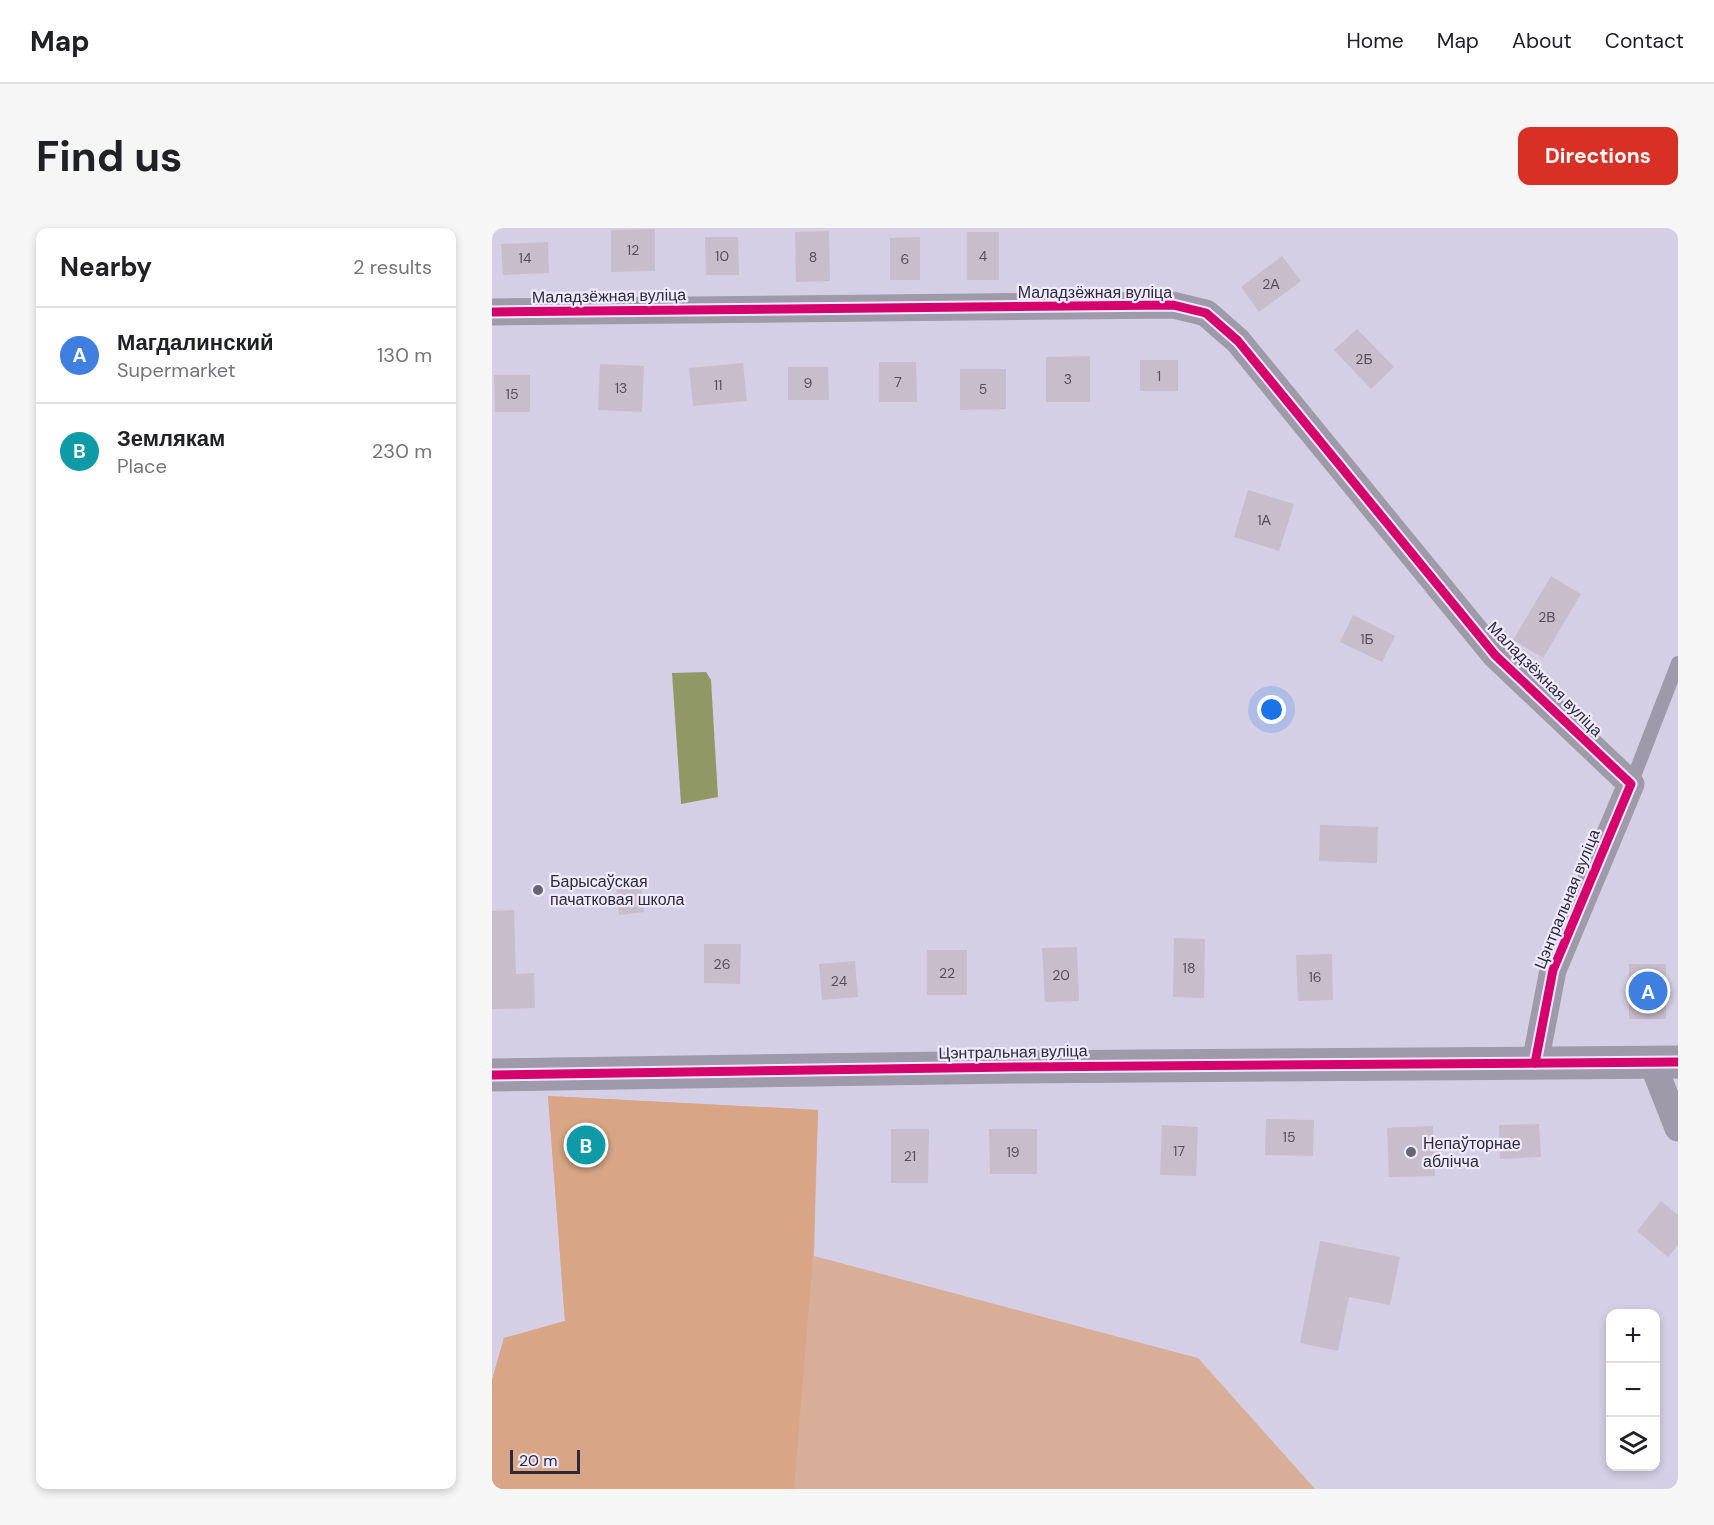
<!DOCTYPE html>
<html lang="en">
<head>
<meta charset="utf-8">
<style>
	:root { --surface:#fff; --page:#f6f6f6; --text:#202124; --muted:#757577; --line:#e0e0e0; --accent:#d93025 }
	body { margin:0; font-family:"DM Sans",sans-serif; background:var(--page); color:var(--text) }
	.controls { position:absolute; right:18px; bottom:18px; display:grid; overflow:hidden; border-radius:12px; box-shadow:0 3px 9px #0003 }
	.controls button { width:54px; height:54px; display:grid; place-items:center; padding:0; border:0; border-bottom:2px solid var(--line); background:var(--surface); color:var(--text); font:30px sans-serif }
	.scale { position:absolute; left:18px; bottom:15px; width:70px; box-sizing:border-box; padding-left:6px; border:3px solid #2e2a39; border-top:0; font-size:16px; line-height:21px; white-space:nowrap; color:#2e2a39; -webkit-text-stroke:4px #f0eaff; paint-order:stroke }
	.you { position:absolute; left:780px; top:482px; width:21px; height:21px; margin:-15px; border:4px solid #fff; border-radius:50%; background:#1a73e8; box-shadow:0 0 0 9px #1a73e833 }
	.badge { display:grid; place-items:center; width:39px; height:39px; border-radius:50%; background:var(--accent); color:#fff; font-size:20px; font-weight:700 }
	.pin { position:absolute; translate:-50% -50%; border:3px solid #fff; box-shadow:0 2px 6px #0006 }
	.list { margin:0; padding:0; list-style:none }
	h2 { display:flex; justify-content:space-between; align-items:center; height:78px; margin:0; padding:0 24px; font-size:26px }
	h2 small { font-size:20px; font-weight:400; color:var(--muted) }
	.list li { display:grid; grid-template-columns:39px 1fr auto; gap:18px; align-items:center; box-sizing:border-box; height:96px; padding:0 24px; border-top:2px solid var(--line) }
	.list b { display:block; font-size:22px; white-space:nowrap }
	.list p { margin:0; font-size:20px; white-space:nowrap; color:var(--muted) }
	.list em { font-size:20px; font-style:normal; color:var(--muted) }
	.icon { flex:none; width:33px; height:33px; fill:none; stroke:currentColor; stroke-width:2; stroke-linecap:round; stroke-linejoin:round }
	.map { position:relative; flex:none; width:1186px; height:1261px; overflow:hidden; border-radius:12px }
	header { display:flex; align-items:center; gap:36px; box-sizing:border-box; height:84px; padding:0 30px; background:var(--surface); border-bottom:2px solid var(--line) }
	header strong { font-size:28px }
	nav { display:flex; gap:33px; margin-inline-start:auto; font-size:21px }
	.intro { display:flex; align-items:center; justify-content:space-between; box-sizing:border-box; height:144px; padding:0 36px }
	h1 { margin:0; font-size:42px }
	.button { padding:15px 27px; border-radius:12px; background:var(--accent); color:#fff; font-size:21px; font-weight:700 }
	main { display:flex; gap:36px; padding:0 36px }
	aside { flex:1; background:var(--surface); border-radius:12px; box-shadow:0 3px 9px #0003 }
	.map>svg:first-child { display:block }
	.green { fill:#d8ae98 }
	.forest { fill:#d8a686 }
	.water { fill:#909965 }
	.building { fill:#c8bdca }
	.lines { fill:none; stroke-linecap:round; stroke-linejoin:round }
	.lane { stroke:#9f9aaa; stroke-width:14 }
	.street { stroke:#9f9aaa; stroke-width:27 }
	.secondary { stroke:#9f99ac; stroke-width:33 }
	.cycleway-casing { stroke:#f0eaff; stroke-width:13 }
	.cycleway { stroke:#d6006c; stroke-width:9 }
	.poi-dot { fill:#686475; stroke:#f0eaff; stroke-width:2 }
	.labels { text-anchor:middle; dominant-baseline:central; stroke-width:4.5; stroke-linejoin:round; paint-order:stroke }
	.number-label { font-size:14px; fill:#544f5d }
	.street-label { font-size:16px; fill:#2e2a39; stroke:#f0eaff }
	.poi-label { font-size:16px; fill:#2e2a39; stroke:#f0eaff; text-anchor:start }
</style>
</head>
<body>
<header>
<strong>Map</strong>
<nav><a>Home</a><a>Map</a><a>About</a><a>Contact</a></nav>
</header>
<div class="intro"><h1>Find us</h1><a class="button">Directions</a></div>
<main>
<aside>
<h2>Nearby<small>2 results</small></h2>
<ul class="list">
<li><span class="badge" style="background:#3f7fe0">A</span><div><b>Магдалинский</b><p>Supermarket</p></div><em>130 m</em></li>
<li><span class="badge" style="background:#0f9aa8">B</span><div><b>Землякам</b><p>Place</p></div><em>230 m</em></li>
</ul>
</aside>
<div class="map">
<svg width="1186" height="1261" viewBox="0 0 1186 1261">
	<rect width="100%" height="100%" fill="#d5cfe5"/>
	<path class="green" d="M 56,868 L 326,882 L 322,1028 L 706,1130 L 823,1261 L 0,1261 L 0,1152 L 12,1110 L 73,1093 Z"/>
	<path class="forest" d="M 56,868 L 326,882 L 321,1028 L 302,1261 L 0,1261 L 0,1152 L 12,1110 L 73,1093 Z"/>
	<path class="water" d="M 214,444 L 219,452 L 226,569 L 189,576 L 180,445 Z"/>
	<g class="building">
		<path d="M 163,1 L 163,43 L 119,44 L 119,2 Z"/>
		<path d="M 337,3 L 338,53 L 304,54 L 303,4 Z"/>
		<rect x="475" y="4" width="32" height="48"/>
		<path d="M 213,9 L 246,9 L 247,47 L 214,47 Z"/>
		<path d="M 428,9 L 428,52 L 398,52 L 398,10 Z"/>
		<path d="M 56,14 L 57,45 L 11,47 L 9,16 Z"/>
		<path d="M 790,28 L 809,53 L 767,84 L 749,59 Z"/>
		<path d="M 865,101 L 902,139 L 879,161 L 842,122 Z"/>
		<path d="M 598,128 L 598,174 L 554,174 L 554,129 Z"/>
		<rect x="648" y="132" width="38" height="31"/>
		<path d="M 387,134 L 424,134 L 425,174 L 387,174 Z"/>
		<path d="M 251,135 L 255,173 L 201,178 L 197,140 Z"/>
		<path d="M 108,136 L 152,138 L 150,184 L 106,182 Z"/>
		<path d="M 296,139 L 336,139 L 337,172 L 296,172 Z"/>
		<path d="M 468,141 L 514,141 L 514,181 L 468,182 Z"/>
		<path d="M 2,147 L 38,147 L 38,184 L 3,184 Z"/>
		<path d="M 756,262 L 802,276 L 787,323 L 742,309 Z"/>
		<path d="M 1059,348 L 1089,366 L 1051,430 L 1021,412 Z"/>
		<path d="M 861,387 L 903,408 L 890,434 L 848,414 Z"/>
		<path d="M 828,597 L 886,599 L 885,635 L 827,633 Z"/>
		<path d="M 149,655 L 152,684 L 127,687 L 124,658 Z"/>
		<path d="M 22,682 L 24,746 L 42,745 L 43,780 L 0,781 L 0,683 Z"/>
		<path d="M 682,710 L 713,711 L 712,770 L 681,769 Z"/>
		<path d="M 212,716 L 249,716 L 248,756 L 212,755 Z"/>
		<path d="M 585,719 L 587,773 L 553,774 L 550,720 Z"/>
		<rect x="435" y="722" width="40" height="45"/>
		<path d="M 840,726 L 841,772 L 806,773 L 804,727 Z"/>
		<path d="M 363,733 L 366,769 L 330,772 L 327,736 Z"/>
		<rect x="1137" y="736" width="37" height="55"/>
		<path d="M 774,891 L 822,892 L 821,928 L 773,927 Z"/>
		<path d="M 1047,896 L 1049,929 L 1008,931 L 1007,897 Z"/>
		<path d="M 670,897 L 706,899 L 704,948 L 668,947 Z"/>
		<path d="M 941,898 L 943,948 L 897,949 L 895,900 Z"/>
		<path d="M 399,901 L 437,901 L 436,955 L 399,955 Z"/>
		<path d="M 497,901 L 545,901 L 545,946 L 498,946 Z"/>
		<path d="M 1169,973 L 1186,987 L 1186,1017 L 1176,1029 L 1145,1003 Z"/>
		<path d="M 828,1013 L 908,1029 L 898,1077 L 857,1069 L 846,1123 L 808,1115 Z"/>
	</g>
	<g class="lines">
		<path class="lane" d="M 1139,556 L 1186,435"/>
		<g class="street">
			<path d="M 0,84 L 681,77 L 714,85 L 746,113 L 1003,427 L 1139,556 L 1061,742 L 1043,835"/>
			<path d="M 1160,834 L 1186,900"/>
		</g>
		<path class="secondary" d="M 0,847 L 522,839 L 1186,834"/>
		<defs>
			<g id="cycleway">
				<path d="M 0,84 L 681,77 L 714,85 L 746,113 L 1003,427 L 1139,556 L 1061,742 L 1043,835"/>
				<path d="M 0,847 L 522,839 L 1186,834"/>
			</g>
		</defs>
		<use href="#cycleway" class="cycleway-casing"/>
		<use href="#cycleway" class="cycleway"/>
	</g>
	<g class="poi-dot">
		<circle cx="46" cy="662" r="6"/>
		<circle cx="919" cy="924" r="6"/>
	</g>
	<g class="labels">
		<g class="number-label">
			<text x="141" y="22">12</text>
			<text x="230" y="28">10</text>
			<text x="491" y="28">4</text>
			<text x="321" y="29">8</text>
			<text x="33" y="30">14</text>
			<text x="413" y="31">6</text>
			<text x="779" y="56">2А</text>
			<text x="872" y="131">2Б</text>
			<text x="667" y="148">1</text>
			<text x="576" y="151">3</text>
			<text x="406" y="154">7</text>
			<text x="316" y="155">9</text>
			<text x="226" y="157">11</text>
			<text x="129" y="160">13</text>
			<text x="491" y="161">5</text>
			<text x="20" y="166">15</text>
			<text x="772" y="292">1А</text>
			<text x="1055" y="389">2В</text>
			<text x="875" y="411">1Б</text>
			<text x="230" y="736">26</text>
			<text x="697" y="740">18</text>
			<text x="455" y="745">22</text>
			<text x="569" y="747">20</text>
			<text x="823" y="749">16</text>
			<text x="347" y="753">24</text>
			<text x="797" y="909">15</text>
			<text x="687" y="923">17</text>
			<text x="521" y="924">19</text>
			<text x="418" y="928">21</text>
		</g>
		<g class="street-label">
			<text x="603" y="64">Маладзёжная вуліца</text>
			<text transform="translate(117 68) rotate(-1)">Маладзёжная вуліца</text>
			<text transform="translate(1053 451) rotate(45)">Маладзёжная вуліца</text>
			<text transform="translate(1075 671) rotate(-68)">Цэнтральная вуліца</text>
			<text transform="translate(521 824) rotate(-1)">Цэнтральная вуліца</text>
		</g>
		<g class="poi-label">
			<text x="58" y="653">Барысаўская<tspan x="58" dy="18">пачатковая школа</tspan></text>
			<text x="931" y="915">Непаўторнае<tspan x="931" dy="18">аблічча</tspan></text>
		</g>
	</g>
</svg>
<div class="controls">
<button>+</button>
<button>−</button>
<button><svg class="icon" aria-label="layers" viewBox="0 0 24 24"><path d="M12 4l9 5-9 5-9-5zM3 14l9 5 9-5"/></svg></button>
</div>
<div class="scale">20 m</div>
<div class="you"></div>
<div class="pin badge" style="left:1156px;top:763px;background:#3f7fe0">A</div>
<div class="pin badge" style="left:94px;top:917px;background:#0f9aa8">B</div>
</div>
</main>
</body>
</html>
